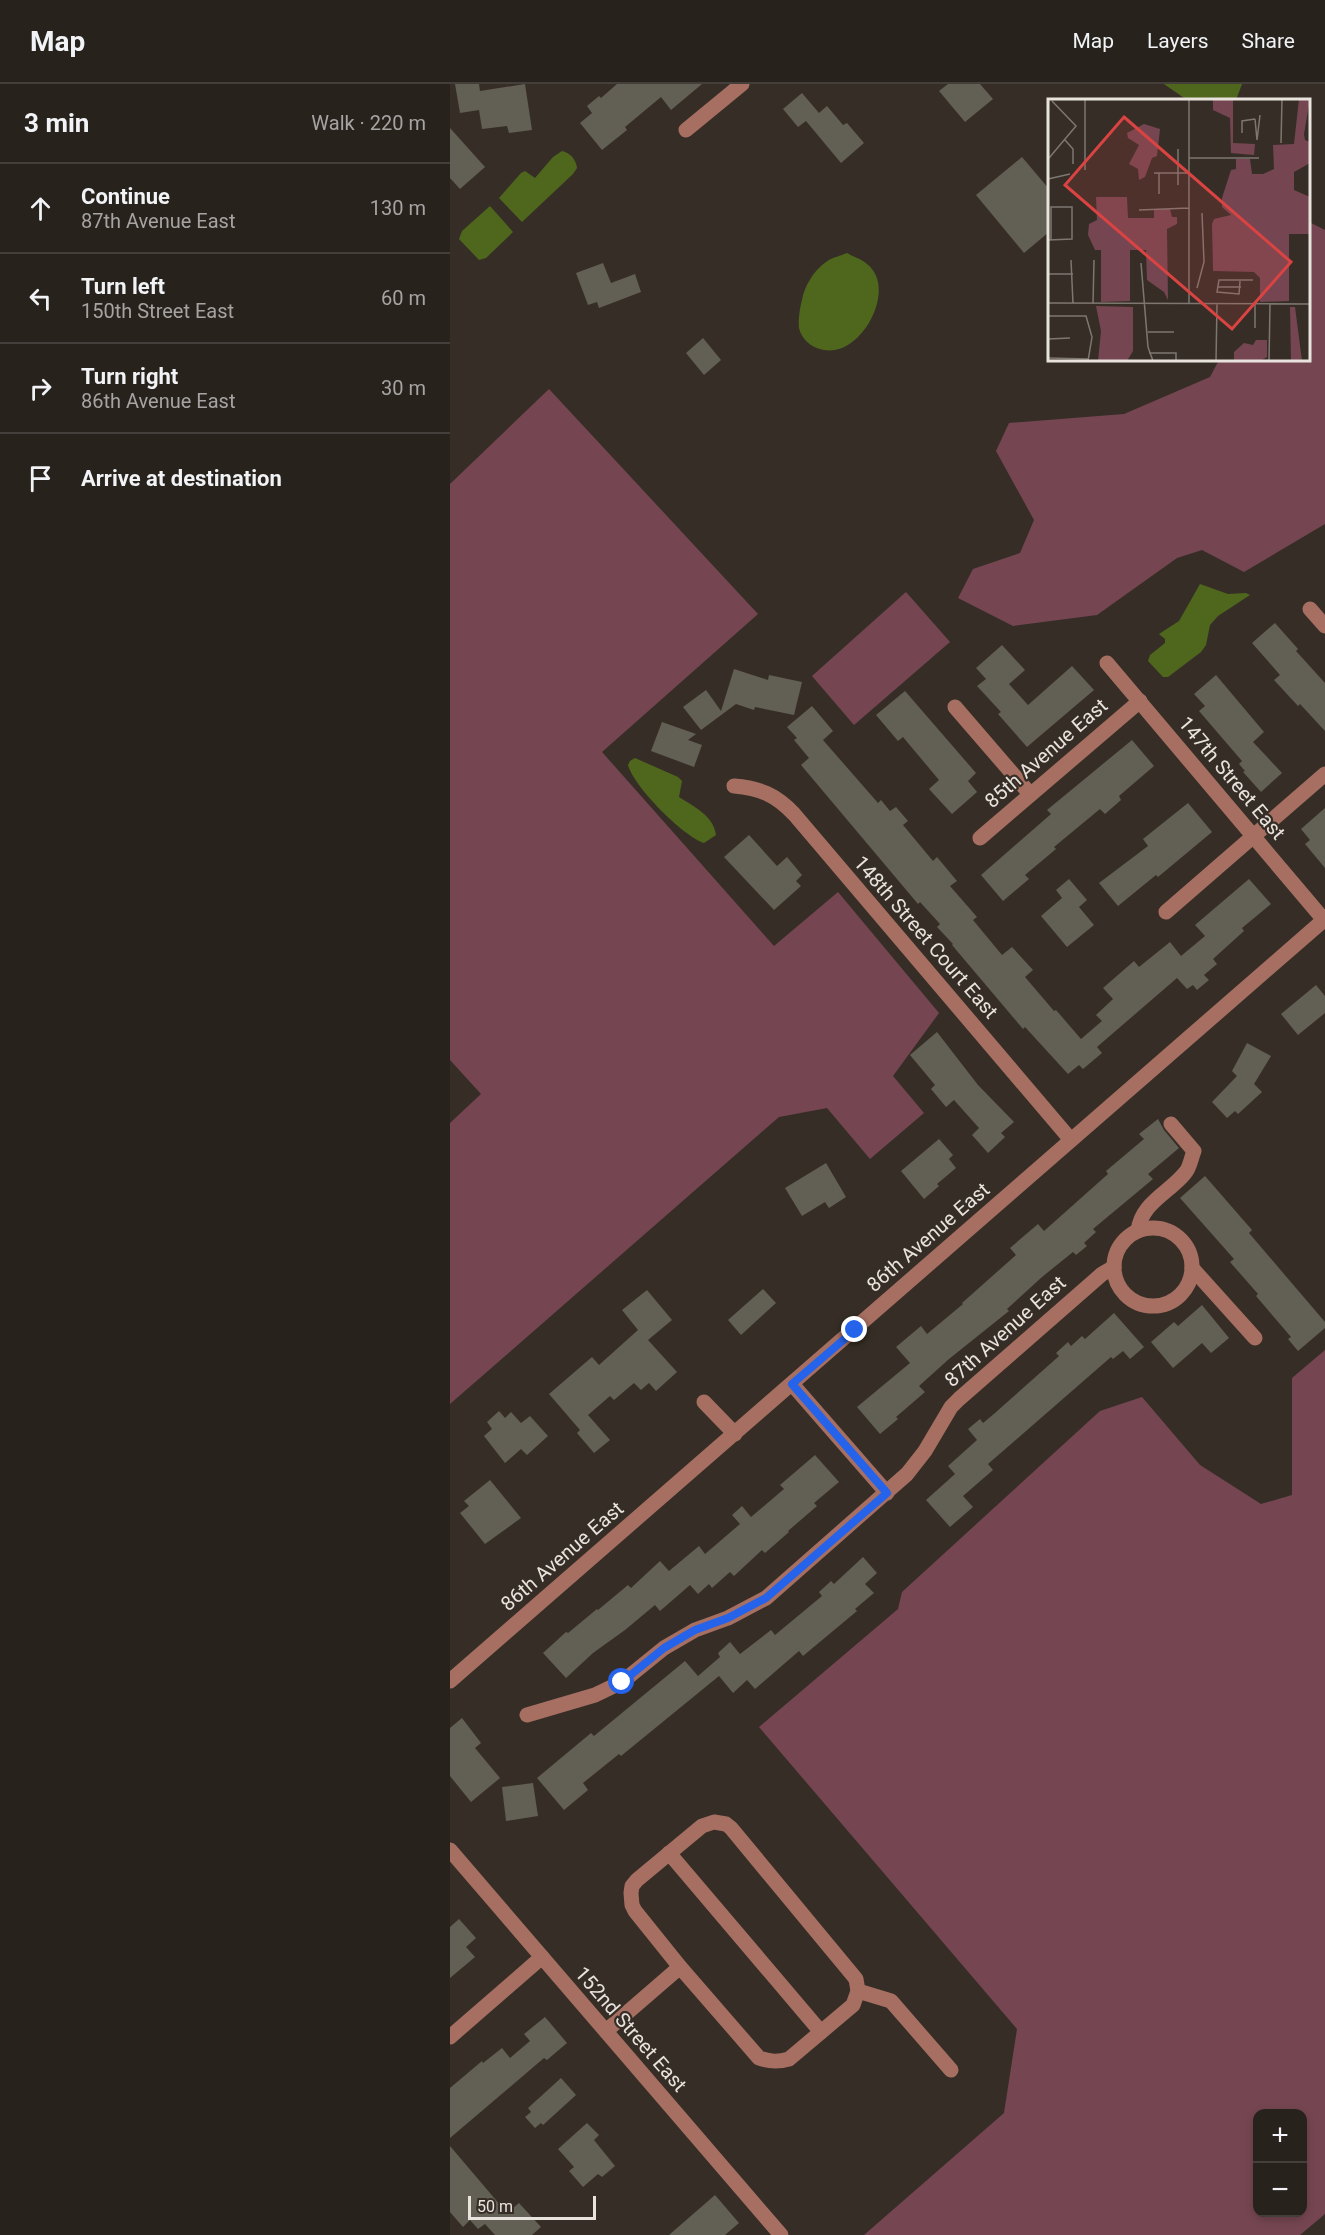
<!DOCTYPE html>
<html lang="en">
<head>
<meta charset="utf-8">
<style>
	:root { --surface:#28221c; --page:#342f29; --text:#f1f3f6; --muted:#a5a4a3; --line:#443f3b }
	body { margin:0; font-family:Roboto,sans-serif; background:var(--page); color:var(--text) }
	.controls { position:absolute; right:18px; bottom:18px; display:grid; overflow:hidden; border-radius:12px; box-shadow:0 3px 9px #0003 }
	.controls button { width:54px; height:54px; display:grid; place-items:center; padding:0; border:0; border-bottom:2px solid var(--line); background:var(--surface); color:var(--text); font:30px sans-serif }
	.scale { position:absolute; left:18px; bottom:15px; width:128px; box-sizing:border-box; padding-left:6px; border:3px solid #e9e3de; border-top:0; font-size:16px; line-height:21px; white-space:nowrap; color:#e9e3de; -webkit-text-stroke:4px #362e26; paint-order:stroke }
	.stop { position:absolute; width:18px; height:18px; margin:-14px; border:4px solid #2563eb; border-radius:50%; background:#fff }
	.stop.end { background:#2563eb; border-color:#fff; box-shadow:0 2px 6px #0008 }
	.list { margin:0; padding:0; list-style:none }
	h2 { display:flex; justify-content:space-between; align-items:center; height:78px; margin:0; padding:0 24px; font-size:26px }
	h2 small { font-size:20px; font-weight:400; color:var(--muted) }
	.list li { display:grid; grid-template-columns:39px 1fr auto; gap:18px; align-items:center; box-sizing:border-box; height:90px; padding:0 24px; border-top:2px solid var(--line) }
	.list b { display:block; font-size:22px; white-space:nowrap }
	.list p { margin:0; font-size:20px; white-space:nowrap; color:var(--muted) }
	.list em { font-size:20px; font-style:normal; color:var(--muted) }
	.icon { flex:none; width:33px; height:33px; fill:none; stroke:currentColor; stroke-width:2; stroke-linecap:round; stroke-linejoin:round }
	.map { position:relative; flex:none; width:875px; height:2151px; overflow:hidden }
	header { display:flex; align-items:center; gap:36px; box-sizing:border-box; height:84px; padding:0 30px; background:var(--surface); border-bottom:2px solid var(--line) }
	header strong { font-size:28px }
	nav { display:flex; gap:33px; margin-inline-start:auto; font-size:21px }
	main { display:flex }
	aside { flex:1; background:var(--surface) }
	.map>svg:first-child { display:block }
	.green { fill:#754651; fill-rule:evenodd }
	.water { fill:#4e671d }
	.building { fill:#625f54 }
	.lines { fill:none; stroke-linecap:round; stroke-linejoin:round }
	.minor { stroke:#a66f61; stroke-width:15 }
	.route { stroke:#2563eb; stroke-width:8 }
	.labels { text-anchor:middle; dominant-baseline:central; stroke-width:4.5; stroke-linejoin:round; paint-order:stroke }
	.street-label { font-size:20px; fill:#e9e3de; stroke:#362e26 }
	.inset-road { fill:none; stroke:#7e7670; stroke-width:1.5 }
	.view { fill:#d94443; fill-opacity:0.15; stroke:#d94443; stroke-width:3 }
	.inset-edge { fill:none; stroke:#e9e3de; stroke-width:3 }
</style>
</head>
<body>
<header>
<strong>Map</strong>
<nav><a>Map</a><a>Layers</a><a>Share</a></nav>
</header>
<main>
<aside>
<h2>3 min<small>Walk · 220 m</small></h2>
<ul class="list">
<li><svg class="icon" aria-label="ahead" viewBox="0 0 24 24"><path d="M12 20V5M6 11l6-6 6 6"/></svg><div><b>Continue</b><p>87th Avenue East</p></div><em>130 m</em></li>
<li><svg class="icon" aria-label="left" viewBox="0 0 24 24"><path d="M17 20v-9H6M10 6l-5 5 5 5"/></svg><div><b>Turn left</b><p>150th Street East</p></div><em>60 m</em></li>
<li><svg class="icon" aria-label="right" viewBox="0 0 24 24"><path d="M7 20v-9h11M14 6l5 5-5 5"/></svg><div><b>Turn right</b><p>86th Avenue East</p></div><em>30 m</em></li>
<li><svg class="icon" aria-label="arrive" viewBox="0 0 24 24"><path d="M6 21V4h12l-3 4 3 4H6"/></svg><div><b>Arrive at destination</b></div></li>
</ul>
</aside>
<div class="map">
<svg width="875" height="2151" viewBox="0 0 875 2151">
	<rect width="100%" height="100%" fill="#362e26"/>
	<g class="green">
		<path d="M 859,138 L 875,146 L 875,440 L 794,488 L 752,466 L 727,474 L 647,531 L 563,542 L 508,514 L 523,485 L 570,469 L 584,436 L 546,367 L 559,339 L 674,330 L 760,293 L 769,276 L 858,276 Z"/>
		<path d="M 99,305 L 308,530 L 152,668 L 324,862 L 388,808 L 489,929 L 443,992 L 474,1029 L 420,1075 L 377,1024 L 329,1033 L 0,1320 L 0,1039 L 31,1010 L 0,976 L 0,400 Z"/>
		<path d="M 456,508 L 500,558 L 404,641 L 362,592 Z"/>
		<path d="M 875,1266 L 875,2130 L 850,2151 L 414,2151 L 554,2029 L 567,1945 L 309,1643 L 448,1525 L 452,1508 L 650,1327 L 692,1313 L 750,1381 L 811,1420 L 842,1411 L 842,1294 ZM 808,2030 L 852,2030 L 852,2128 L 808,2128 Z"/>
	</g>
	<g class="water">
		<path d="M 714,0 L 792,0 L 786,16 L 737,16 Z"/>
		<path d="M 112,67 C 121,69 126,76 127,84 L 123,90 L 72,138 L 49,114 L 71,89 L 75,87 L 85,94 L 103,73 Z"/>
		<path d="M 40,122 L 63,148 L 36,174 L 29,176 L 9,155 L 12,147 Z"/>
		<path d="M 397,169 C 403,173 412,175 417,180 C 445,202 418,257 389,265 C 372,270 353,261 349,244 C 348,236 350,223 352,216 C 354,203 364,186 376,178 C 381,174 390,172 397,169 Z"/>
		<path d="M 750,500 L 778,510 L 796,509 L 800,511 L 768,532 L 760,541 L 756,561 L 751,568 L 718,593 L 713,593 L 698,577 L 700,571 L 715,559 L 715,555 L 709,550 L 729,537 Z"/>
		<path d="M 185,674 L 228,693 L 232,697 L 229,713 C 243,722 264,732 266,751 L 254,759 C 233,752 184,703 178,681 L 180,677 Z"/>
	</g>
	<g class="building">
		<path d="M 5,0 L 29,0 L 30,7 L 75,0 L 82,46 L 59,49 L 57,42 L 32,45 L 29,26 L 10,29 Z"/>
		<path d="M 167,0 L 252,0 L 221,26 L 211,13 L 175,43 L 177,46 L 152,66 L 130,39 L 142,29 L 137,22 L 149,12 L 151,14 Z"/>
		<path d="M 498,0 L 530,0 L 543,15 L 515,38 L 489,7 Z"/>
		<path d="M 352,9 L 369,29 L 377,22 L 393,41 L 397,39 L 414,59 L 391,79 L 356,37 L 348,43 L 333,25 Z"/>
		<path d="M 0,44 L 35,83 L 10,105 L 0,94 Z"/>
		<path d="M 572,73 L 599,105 L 599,148 L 574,169 L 526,111 Z"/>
		<path d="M 153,179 L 161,199 L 185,190 L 191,208 L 149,224 L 147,218 L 138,221 L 126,189 Z"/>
		<path d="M 253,254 L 271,276 L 254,291 L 236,269 Z"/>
		<path d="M 825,539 L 848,565 L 846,567 L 875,599 L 875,647 L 850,620 L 848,622 L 824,596 L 830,591 L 802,559 Z"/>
		<path d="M 552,561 L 575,586 L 559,600 L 578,621 L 622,582 L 644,606 L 577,663 L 548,630 L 551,628 L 527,602 L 536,595 L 526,584 Z"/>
		<path d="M 284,585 L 318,596 L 319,591 L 352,598 L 344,631 L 305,623 L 304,626 L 286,620 L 251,646 L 233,623 L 256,606 L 271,627 Z"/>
		<path d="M 766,591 L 814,648 L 803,658 L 832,689 L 811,708 L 793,688 L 795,687 L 789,680 L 792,677 L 749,627 L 755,622 L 744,610 Z"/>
		<path d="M 455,607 L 526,689 L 518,697 L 527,708 L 502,730 L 479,705 L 489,696 L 453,653 L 448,657 L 426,631 Z"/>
		<path d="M 362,622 L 383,647 L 373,656 L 428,719 L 431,716 L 440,727 L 446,723 L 458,737 L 453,741 L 483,777 L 487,773 L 507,797 L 500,802 L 527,833 L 523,836 L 552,871 L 562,863 L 583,886 L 575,893 L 604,927 L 606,926 L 631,955 L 652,937 L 646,931 L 663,915 L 653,904 L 684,877 L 689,883 L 720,858 L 731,872 L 755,852 L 745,841 L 799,795 L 821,820 L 792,844 L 794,847 L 763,875 L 767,880 L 754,891 L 759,896 L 747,906 L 743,901 L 737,905 L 727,894 L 647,963 L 652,969 L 633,985 L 629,981 L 618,990 L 575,943 L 573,945 L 502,861 L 503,860 L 487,843 L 490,840 L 470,818 L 468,820 L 351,681 L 359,674 L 344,656 L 347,654 L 337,643 Z"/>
		<path d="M 212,638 L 246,650 L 238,656 L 252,661 L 244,683 L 201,667 Z"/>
		<path d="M 682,656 L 704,682 L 669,712 L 671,716 L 655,730 L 650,725 L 604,763 L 606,765 L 575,791 L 579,795 L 553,817 L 531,791 L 601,730 L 597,726 Z"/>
		<path d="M 738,719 L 762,748 L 708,793 L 706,791 L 668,822 L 649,799 L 698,762 L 693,755 Z"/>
		<path d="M 875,724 L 875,784 L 855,760 L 860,756 L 851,745 Z"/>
		<path d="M 299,751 L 327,782 L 337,773 L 352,791 L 346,797 L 351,802 L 324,826 L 274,773 Z"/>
		<path d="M 619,795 L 637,816 L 629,823 L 644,841 L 617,863 L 591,832 L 612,814 L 606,806 Z"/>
		<path d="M 866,901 L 875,912 L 875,929 L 848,951 L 831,930 Z"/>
		<path d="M 487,948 L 528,1001 L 564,1038 L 551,1049 L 555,1053 L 538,1069 L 522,1051 L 529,1044 L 504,1016 L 496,1023 L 481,1005 L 485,1001 L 460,971 Z"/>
		<path d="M 797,959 L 821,972 L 804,1000 L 812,1008 L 788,1030 L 785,1027 L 777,1034 L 762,1018 L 787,992 L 782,987 Z"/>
		<path d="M 708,1035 L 714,1046 L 729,1064 L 698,1090 L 703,1095 L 643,1145 L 646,1148 L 634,1159 L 637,1162 L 626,1171 L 623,1168 L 592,1193 L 557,1225 L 559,1227 L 499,1275 L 469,1302 L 475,1308 L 446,1333 L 448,1335 L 430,1350 L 407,1323 L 460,1279 L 446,1263 L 471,1242 L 477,1250 L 513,1220 L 512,1219 L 566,1171 L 560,1164 L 588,1140 L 594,1147 L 658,1090 L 656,1087 L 694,1055 L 689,1050 Z"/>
		<path d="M 489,1055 L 503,1071 L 499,1075 L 506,1084 L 487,1100 L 489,1102 L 474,1115 L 451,1087 Z"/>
		<path d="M 376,1079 L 396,1113 L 379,1124 L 375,1118 L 352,1132 L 335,1104 Z"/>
		<path d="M 755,1092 L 802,1146 L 799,1149 L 875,1238 L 875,1244 L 848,1267 L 838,1255 L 841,1253 L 806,1212 L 808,1210 L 780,1178 L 784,1175 L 730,1114 Z"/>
		<path d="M 313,1205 L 326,1219 L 291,1251 L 278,1236 Z"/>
		<path d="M 197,1206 L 222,1236 L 198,1256 L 227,1288 L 206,1307 L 199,1299 L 191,1306 L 184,1299 L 164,1316 L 160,1312 L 138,1331 L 160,1356 L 144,1369 L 127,1349 L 130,1346 L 99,1310 L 142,1273 L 149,1281 L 188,1246 L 172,1226 Z"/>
		<path d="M 752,1221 L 779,1254 L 761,1269 L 752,1259 L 723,1284 L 701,1258 L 724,1238 L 728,1242 Z"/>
		<path d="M 664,1229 L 694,1263 L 680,1275 L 673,1267 L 663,1275 L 661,1273 L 538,1380 L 543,1386 L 513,1412 L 523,1423 L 500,1443 L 476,1416 L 505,1390 L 498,1382 L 527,1356 L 518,1345 L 530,1335 L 533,1339 L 545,1329 L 609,1272 L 606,1269 L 618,1258 L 621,1262 L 632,1252 L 635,1255 Z"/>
		<path d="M 49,1327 L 55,1334 L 61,1328 L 71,1339 L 80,1332 L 98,1352 L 77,1371 L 71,1365 L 55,1379 L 34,1352 L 42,1345 L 37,1338 Z"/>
		<path d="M 365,1371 L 389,1398 L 364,1419 L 367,1422 L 338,1447 L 339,1448 L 315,1469 L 312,1466 L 284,1492 L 280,1488 L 262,1504 L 259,1500 L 248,1510 L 240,1501 L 210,1527 L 205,1521 L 175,1546 L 143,1569 L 116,1594 L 93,1569 L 116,1548 L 118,1549 L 147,1525 L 148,1526 L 178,1501 L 181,1504 L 210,1477 L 219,1487 L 249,1462 L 255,1470 L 290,1440 L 282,1431 L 292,1422 L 301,1433 L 334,1405 L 330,1401 Z"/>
		<path d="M 40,1396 L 71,1434 L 35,1460 L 10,1429 L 19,1422 L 14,1417 Z"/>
		<path d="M 413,1473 L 427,1489 L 415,1500 L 424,1509 L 405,1525 L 407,1527 L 353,1572 L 349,1567 L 305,1605 L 297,1596 L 283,1609 L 269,1592 L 171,1672 L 169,1670 L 133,1699 L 138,1706 L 114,1726 L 87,1694 L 141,1649 L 144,1652 L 235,1577 L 248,1592 L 270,1573 L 268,1569 L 280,1558 L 290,1570 L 321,1546 L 325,1551 L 372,1512 L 369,1508 L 381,1497 L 384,1500 Z"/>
		<path d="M 12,1634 L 31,1659 L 25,1664 L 50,1694 L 21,1718 L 0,1692 L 0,1644 Z"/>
		<path d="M 83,1699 L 88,1732 L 56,1737 L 52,1703 Z"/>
		<path d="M 9,1835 L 26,1854 L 16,1863 L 25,1873 L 0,1894 L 0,1843 Z"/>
		<path d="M 95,1933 L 117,1959 L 97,1976 L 94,1974 L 0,2054 L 0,2004 L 32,1977 L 33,1979 L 52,1964 L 60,1974 L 80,1957 L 74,1950 Z"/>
		<path d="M 111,1994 L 126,2011 L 93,2041 L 91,2039 L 85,2044 L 75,2033 L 81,2028 L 78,2024 Z"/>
		<path d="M 137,2039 L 149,2051 L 144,2056 L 165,2082 L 152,2093 L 148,2090 L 133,2103 L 119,2087 L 124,2083 L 108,2065 Z"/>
		<path d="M 0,2062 L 57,2129 L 69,2119 L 91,2143 L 82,2151 L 45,2151 L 35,2140 L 28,2145 L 20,2136 L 13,2143 L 0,2128 Z"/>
		<path d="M 265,2111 L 289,2139 L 275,2151 L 219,2151 Z"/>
	</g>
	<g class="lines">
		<g class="minor">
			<path d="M 236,46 L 292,0"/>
			<path d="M 860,525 L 875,542"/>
			<path d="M 657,579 L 874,836"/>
			<path d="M 505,623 L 580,710"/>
			<path d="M 284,702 C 310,704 326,711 344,730 L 621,1056"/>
			<path d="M 530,754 L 690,617"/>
			<path d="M 716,828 L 875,690"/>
			<circle cx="703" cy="1183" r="39"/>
			<path d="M 688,1147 C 691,1119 719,1109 735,1089 C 740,1084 741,1074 744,1067 L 721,1040"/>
			<path d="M 742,1184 L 805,1254"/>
			<path d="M 342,1300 L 437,1409"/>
			<path d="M 254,1318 L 285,1350"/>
			<path d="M 0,1597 L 875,835"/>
			<path d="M 77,1631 L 145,1611 L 172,1598 L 214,1564 L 245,1546 L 278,1534 L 316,1514 L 457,1390 L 475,1367 L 501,1323 L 509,1315 L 652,1190 L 664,1183"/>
			<path d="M 264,1738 L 276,1740 L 281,1744 L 406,1895 L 408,1907 L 403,1921 L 339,1975 C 328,1978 320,1978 309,1974 L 230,1883 L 185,1827 L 182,1821 L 181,1809 L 182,1802 L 187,1796 L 252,1742 Z"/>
			<path d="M 0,1766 L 331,2151"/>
			<path d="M 219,1769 L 371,1948"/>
			<path d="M 408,1907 L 441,1917 L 501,1986"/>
			<path d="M 156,1947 L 230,1883"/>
			<path d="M 0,1953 L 92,1873"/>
		</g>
	</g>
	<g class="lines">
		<path class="route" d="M 172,1598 L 214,1564 L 245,1546 L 278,1534 L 316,1514 L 437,1409 L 342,1300 L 405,1246"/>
	</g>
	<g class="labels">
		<g class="street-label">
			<text transform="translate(596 669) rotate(-41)">85th Avenue East</text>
			<text transform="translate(782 694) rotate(50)">147th Street East</text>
			<text transform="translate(476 853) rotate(49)">148th Street Court East</text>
			<text transform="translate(478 1153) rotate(-41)">86th Avenue East</text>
			<text transform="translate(555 1247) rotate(-42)">87th Avenue East</text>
			<text transform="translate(112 1472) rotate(-41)">86th Avenue East</text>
			<text transform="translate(181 1945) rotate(49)">152nd Street East</text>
		</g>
	</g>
	<g transform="translate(598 15)">
		<rect width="262" height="262" fill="#362e26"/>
		<path d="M 165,0 L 185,0 L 185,44 L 207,45 L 206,56 L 183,54 L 182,19 L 165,11 ZM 251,0 L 262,0 L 256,35 L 257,41 L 262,43 L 262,64 L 246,73 L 246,91 L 262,98 L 262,135 L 241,135 L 241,202 L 212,203 L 212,179 L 206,173 L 165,172 L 164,125 L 166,120 L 183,116 L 174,108 L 174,99 L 183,71 L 188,70 L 188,60 L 202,60 L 204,75 L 215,75 L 226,70 L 225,46 L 246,45 ZM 96,25 L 112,30 L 109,57 L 104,59 L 97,78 L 91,81 L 90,70 L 81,65 L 91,46 L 80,39 L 79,34 ZM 48,98 L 79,98 L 80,119 L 106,119 L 106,110 L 122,110 L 124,118 L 129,118 L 129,125 L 119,130 L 120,201 L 116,193 L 99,181 L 98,151 L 82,151 L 82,202 L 53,203 L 53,151 L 47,151 L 40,136 L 41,125 L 49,121 ZM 48,207 L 85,208 L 85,252 L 79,262 L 50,262 L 53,232 ZM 242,208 L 247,208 L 254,262 L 243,262 ZM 208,241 L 219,241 L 219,258 L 212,262 L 186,262 L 186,253 L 196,244 L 205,246 Z" fill="#754651"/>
		<path class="inset-road" d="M 207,20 L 209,41 L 212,16M 194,34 L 194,22 L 207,20M 17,41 L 25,50 L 25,65M 233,44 L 234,0M 130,50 L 130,86M 1,59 L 28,27 L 4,2M 141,59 L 211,59M 37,71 L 37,0M 106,74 L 141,74M 0,80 L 22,75M 111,95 L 111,74M 91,111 L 141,109M 0,141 L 24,140 L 24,108 L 3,108 L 3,141M 23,161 L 25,205M 93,164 L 100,248 L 105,262M 0,175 L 25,175M 192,182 L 191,195 L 169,193 L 171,181 L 205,181M 169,188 L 193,188M 149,189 L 156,163 L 154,114M 0,204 L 263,205M 141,204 L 141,0M 45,205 L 46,161M 0,217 L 38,217 L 44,238 L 40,262M 207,229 L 207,205M 100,233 L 126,233M 0,240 L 22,239M 101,254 L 128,254 L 128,262M 0,259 L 40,260M 168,262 L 169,205M 221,262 L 222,205"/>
		<path class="view" d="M 76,18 L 243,163 L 184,230 L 17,86 Z"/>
		<rect width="262" height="262" class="inset-edge"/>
	</g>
</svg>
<div class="controls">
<button>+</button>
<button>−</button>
</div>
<div class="scale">50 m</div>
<div class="stop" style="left:172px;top:1598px"></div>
<div class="stop end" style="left:405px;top:1246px"></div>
</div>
</main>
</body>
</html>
